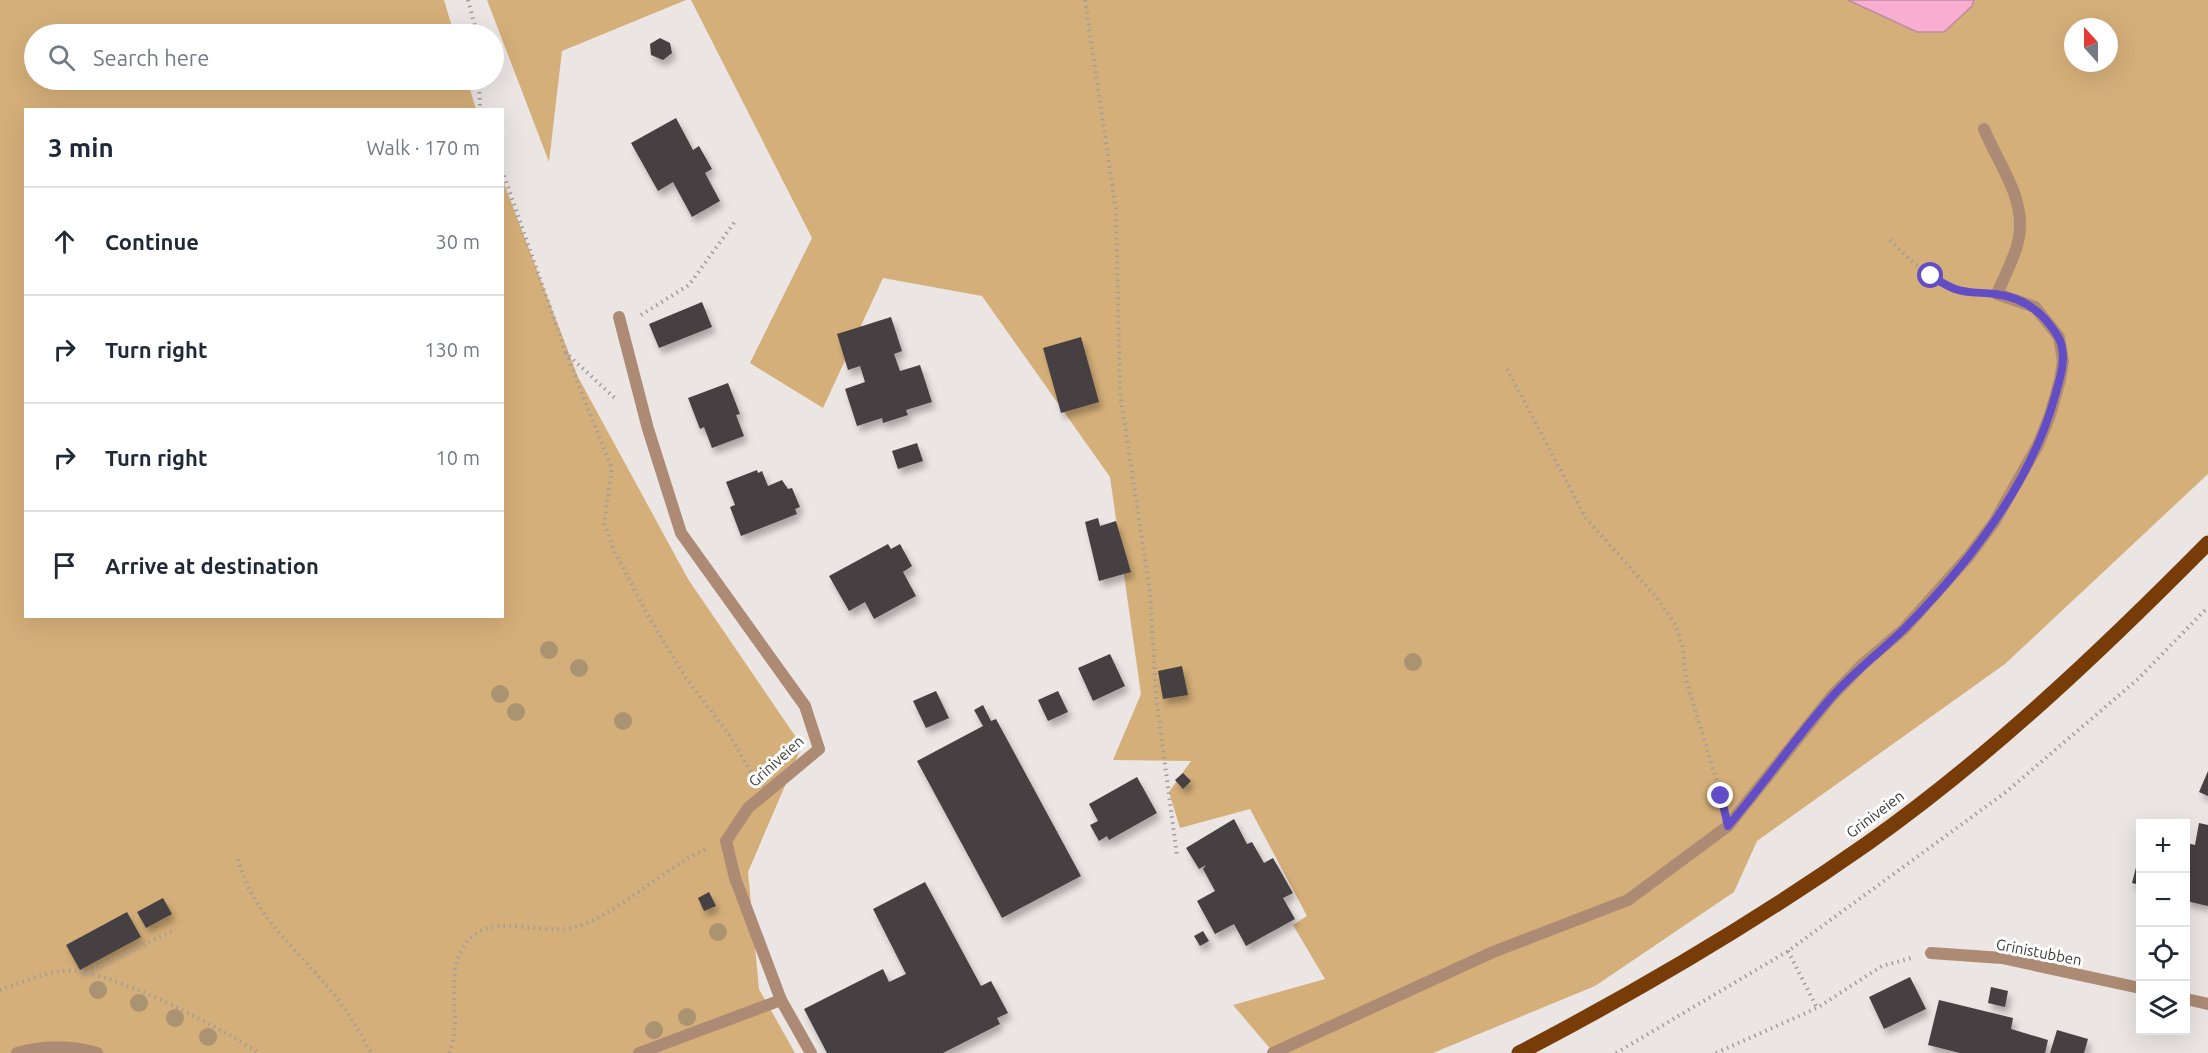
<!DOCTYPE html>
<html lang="en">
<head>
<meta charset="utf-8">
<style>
	:root { --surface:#fff; --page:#f2f2f3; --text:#1f2937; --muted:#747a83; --line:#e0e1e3 }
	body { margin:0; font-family:Ubuntu,sans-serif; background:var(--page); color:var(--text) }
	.controls { position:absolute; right:18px; bottom:18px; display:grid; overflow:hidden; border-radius:0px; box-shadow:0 6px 24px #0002 }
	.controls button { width:54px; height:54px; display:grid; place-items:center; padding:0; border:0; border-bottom:2px solid var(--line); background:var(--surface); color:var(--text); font:30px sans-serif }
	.compass { position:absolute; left:2064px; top:18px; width:54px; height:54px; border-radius:50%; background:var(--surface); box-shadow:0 6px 24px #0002; rotate:339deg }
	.stop { position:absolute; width:18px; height:18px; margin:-14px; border:4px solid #634dc6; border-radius:50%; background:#fff }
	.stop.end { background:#634dc6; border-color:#fff; box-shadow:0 2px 6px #0008 }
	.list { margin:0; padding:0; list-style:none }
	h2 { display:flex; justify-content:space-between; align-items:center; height:78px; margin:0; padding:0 24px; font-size:26px }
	h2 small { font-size:20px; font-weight:400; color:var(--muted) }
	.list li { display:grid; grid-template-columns:39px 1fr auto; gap:18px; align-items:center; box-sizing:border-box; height:108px; padding:0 24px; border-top:2px solid var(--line) }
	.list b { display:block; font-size:22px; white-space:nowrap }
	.list em { font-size:20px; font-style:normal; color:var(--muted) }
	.icon { flex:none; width:33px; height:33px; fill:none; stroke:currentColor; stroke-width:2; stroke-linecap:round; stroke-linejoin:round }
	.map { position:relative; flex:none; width:2208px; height:1053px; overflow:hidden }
	.search { position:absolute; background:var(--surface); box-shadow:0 6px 24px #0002; left:24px; top:24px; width:480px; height:66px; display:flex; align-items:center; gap:15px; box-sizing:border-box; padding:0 21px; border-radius:33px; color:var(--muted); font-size:22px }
	.panel { position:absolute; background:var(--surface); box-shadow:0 6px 24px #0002; left:24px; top:108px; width:480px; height:510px; border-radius:0px }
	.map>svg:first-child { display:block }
	.green { fill:#d5af79; fill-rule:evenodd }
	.water { fill:#f7aed0; stroke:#bf8ba2; stroke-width:1.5 }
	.building { fill:#464142; filter:url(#shadow) }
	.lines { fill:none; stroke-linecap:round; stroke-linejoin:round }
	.path { stroke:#a19d9b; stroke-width:4; stroke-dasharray:1.5 4.5; stroke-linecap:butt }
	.service { stroke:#ad8a74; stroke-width:12 }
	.minor { stroke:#ad8a74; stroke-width:12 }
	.primary { stroke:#783c09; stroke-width:15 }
	.tree { fill:#aa9370 }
	.route { stroke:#634dc6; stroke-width:8 }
	.labels { text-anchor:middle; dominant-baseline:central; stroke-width:6; stroke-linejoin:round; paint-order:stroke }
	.street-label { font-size:15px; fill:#3c3938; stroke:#fff }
</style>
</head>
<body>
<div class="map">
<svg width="2208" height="1053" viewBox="0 0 2208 1053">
	<defs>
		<filter id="shadow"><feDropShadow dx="3.5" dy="6" stdDeviation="3" flood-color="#0004"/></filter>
	</defs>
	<rect width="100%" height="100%" fill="#ebe5e3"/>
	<g class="green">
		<path d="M 0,0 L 444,0 L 454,34 L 34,34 L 34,80 L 467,80 L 476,109 L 26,110 L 26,616 L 502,616 L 503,181 L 578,377 L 688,579 L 802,746 L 748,872 L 759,989 L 795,1053 L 0,1053 Z"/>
		<path d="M 487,0 L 686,0 L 562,51 L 549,162 Z"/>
		<path d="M 691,0 L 2208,0 L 2208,474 L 2005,664 L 1757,841 L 1734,892 L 1595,986 L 1433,1053 L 1274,1053 L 1233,1005 L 1325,979 L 1293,925 L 1307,916 L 1250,809 L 1180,828 L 1169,792 L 1191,761 L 1113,760 L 1141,694 L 1110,477 L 982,296 L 883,278 L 823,408 L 750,363 L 812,238 ZM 2073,27 L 2109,27 L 2109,63 L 2073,63 Z"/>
	</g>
	<path class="water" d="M 1848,0 L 1974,0 L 1972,6 L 1944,32 L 1917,32 Z"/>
	<g class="building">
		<path d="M 660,38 L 670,43 L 672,53 L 663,60 L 651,55 L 650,44 Z"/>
		<path d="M 676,118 L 693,150 L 699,146 L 712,169 L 705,173 L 720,201 L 692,217 L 673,182 L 658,191 L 631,143 Z"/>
		<path d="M 702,302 L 712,327 L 659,348 L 649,324 Z"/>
		<path d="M 891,317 L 902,351 L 894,354 L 900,371 L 920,365 L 932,402 L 906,410 L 908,415 L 883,423 L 882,418 L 857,426 L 845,389 L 865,382 L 860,366 L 848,370 L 837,334 Z"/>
		<path d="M 1081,337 L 1099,402 L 1061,413 L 1043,348 Z"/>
		<path d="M 728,383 L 740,414 L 736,415 L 744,436 L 712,448 L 704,427 L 700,429 L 688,398 Z"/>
		<path d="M 917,443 L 923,461 L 898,469 L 892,451 Z"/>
		<path d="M 757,470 L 758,473 L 762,471 L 768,486 L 782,480 L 788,489 L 792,488 L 800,507 L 795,509 L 797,514 L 741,536 L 730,507 L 735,505 L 726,482 Z"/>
		<path d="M 1098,518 L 1100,526 L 1116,521 L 1131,572 L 1099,581 L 1085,522 Z"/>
		<path d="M 888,544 L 891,549 L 900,544 L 912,566 L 903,572 L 916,596 L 874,619 L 865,602 L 849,611 L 829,576 Z"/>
		<path d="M 1110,654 L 1125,686 L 1093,701 L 1078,668 Z"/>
		<path d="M 1182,666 L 1188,695 L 1163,699 L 1158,671 Z"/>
		<path d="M 936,691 L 949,718 L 926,728 L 913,701 Z"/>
		<path d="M 1058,691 L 1068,712 L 1048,721 L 1038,700 Z"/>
		<path d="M 983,705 L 991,721 L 996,719 L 1081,876 L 1002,918 L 917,761 L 983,726 L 974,710 Z"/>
		<path d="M 2208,771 L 2208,796 L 2199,792 Z"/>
		<path d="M 1183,773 L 1191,781 L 1183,789 L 1175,780 Z"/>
		<path d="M 1137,777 L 1157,813 L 1109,840 L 1107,836 L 1099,841 L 1090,825 L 1098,821 L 1089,804 Z"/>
		<path d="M 1234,819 L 1247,844 L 1252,842 L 1264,863 L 1273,858 L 1293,893 L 1283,898 L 1295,919 L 1246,946 L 1234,924 L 1215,934 L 1197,901 L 1215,891 L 1203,869 L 1206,865 L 1199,869 L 1186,848 Z"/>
		<path d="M 2199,823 L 2208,825 L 2208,906 L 2186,901 L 2186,843 L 2195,845 Z"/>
		<path d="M 2140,852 L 2140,885 L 2132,883 Z"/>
		<path d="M 925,882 L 981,986 L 991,981 L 1008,1013 L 997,1018 L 1000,1024 L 943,1053 L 827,1053 L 804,1009 L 883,969 L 889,982 L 906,974 L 873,909 Z"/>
		<path d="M 709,892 L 716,906 L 704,911 L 698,898 Z"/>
		<path d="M 163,898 L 172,914 L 146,928 L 137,912 Z"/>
		<path d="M 127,912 L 141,937 L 80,970 L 66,945 Z"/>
		<path d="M 1203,931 L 1209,941 L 1200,946 L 1194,936 Z"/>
		<path d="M 1910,977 L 1926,1009 L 1884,1029 L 1869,997 Z"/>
		<path d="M 1991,987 L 2008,991 L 2005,1007 L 1988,1003 Z"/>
		<path d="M 1939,1000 L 2013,1018 L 2011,1029 L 2048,1040 L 2045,1053 L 1960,1053 L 1928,1045 Z"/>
		<path d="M 2057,1030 L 2088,1039 L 2084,1053 L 2050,1053 Z"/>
	</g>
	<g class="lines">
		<g class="path">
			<path d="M 468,0 L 477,34"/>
			<path d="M 1085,0 L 1116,211 L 1120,393 L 1150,592 L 1156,695 L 1177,856"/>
			<path d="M 479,80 L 480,110"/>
			<path d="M 502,170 L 566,353 L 617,400"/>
			<path d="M 1890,240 C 1915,265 1939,288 1976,293"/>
			<path d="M 641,315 L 689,285 L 736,220"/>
			<path d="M 566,353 L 612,469 L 604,523 L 613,548 L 647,614 L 686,678 L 730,736 L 753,775"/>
			<path d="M 1507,369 L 1586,518 L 1657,598 L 1676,625 L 1683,648 L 1686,680 L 1721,796"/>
			<path d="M 238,859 C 252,914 296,948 331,991 C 347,1010 359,1031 371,1053"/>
			<path d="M 1788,951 L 1817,1008"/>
			<path d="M 84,974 L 176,929"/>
			<path d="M 0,990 C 19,983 41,974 61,971 C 107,966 220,1028 259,1053"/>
			<path d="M 449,1053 C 464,1019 443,979 464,946 C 486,910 537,935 571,928 C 613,919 663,868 706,849"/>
			<path d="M 1616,1053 L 1788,951 L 2006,792 L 2138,679 L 2208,607"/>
			<path d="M 1716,1053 L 1817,1008 L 1882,966 L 1911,958"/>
		</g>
		<g class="service">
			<path d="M 781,1000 L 811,1053"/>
			<path d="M 1273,1053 L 1493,952 L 1628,900 L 1728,826 L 1831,697 L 1863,664 L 1904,629 L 1969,556 L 1995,521 L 2038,445 L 2050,415 L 2060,380 L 2063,361 L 2059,337 L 2035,307 L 1997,294 C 2004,277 2014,259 2018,242 C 2028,200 1999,166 1984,129"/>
		</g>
		<g class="minor">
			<path d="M 619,317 L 648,429 L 681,533 L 805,706 L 819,749 L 748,808 L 726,841 L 735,878 L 781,1000 L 639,1053"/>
			<path d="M 1931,953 L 2002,958 L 2140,988"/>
			<path d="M 2186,999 L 2208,1004"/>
			<path d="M 17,1053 C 43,1046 71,1045 97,1053"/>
		</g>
		<path class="primary" d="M 1519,1053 C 1640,990 1757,921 1868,843 C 1992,755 2102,650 2208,543"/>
	</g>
	<g class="tree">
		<circle cx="549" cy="650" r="9"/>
		<circle cx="1413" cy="662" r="9"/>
		<circle cx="579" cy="668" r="9"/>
		<circle cx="500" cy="694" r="9"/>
		<circle cx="516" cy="712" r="9"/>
		<circle cx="623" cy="721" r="9"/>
		<circle cx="718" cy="932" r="9"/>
		<circle cx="98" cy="990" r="9"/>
		<circle cx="139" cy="1003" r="9"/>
		<circle cx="687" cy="1017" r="9"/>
		<circle cx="175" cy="1018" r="9"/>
		<circle cx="654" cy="1030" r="9"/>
		<circle cx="208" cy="1037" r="9"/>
	</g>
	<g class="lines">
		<path class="route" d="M 1721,796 L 1728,826 C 1763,785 1794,740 1830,699 C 1853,672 1881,652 1906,627 C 1969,563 2031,484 2055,396 C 2060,378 2069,353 2057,335 C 2043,312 2023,297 1995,294 C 1982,292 1968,294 1955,289 C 1947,286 1939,281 1931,276"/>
	</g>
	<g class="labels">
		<g class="street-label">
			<text transform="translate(776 761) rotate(-42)">Griniveien</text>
			<text transform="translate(1875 814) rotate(-37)">Griniveien</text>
			<text transform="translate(2039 952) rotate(11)">Grinistubben</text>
		</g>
	</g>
</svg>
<div class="controls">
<button>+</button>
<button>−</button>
<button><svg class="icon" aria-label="locate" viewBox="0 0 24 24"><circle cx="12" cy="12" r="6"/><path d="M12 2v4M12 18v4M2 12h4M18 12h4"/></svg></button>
<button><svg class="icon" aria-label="layers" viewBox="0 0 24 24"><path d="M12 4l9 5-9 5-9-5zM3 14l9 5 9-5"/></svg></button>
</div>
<svg class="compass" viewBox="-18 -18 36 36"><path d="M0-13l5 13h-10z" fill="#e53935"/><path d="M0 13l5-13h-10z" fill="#747a83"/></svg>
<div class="stop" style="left:1931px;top:276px"></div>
<div class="stop end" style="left:1721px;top:796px"></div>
<div class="search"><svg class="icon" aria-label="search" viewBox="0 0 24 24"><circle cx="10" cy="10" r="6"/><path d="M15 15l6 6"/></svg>Search here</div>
<section class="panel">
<h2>3 min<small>Walk · 170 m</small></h2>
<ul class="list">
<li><svg class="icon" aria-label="ahead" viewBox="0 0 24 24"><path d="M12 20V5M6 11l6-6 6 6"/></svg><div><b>Continue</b></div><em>30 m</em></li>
<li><svg class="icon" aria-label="right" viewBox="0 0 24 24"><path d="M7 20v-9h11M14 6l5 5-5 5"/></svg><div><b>Turn right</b></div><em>130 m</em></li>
<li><svg class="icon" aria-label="right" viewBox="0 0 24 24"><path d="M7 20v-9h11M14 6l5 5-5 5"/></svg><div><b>Turn right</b></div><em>10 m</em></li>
<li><svg class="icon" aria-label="arrive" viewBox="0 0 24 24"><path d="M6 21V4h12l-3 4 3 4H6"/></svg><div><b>Arrive at destination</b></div></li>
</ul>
</section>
</div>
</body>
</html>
